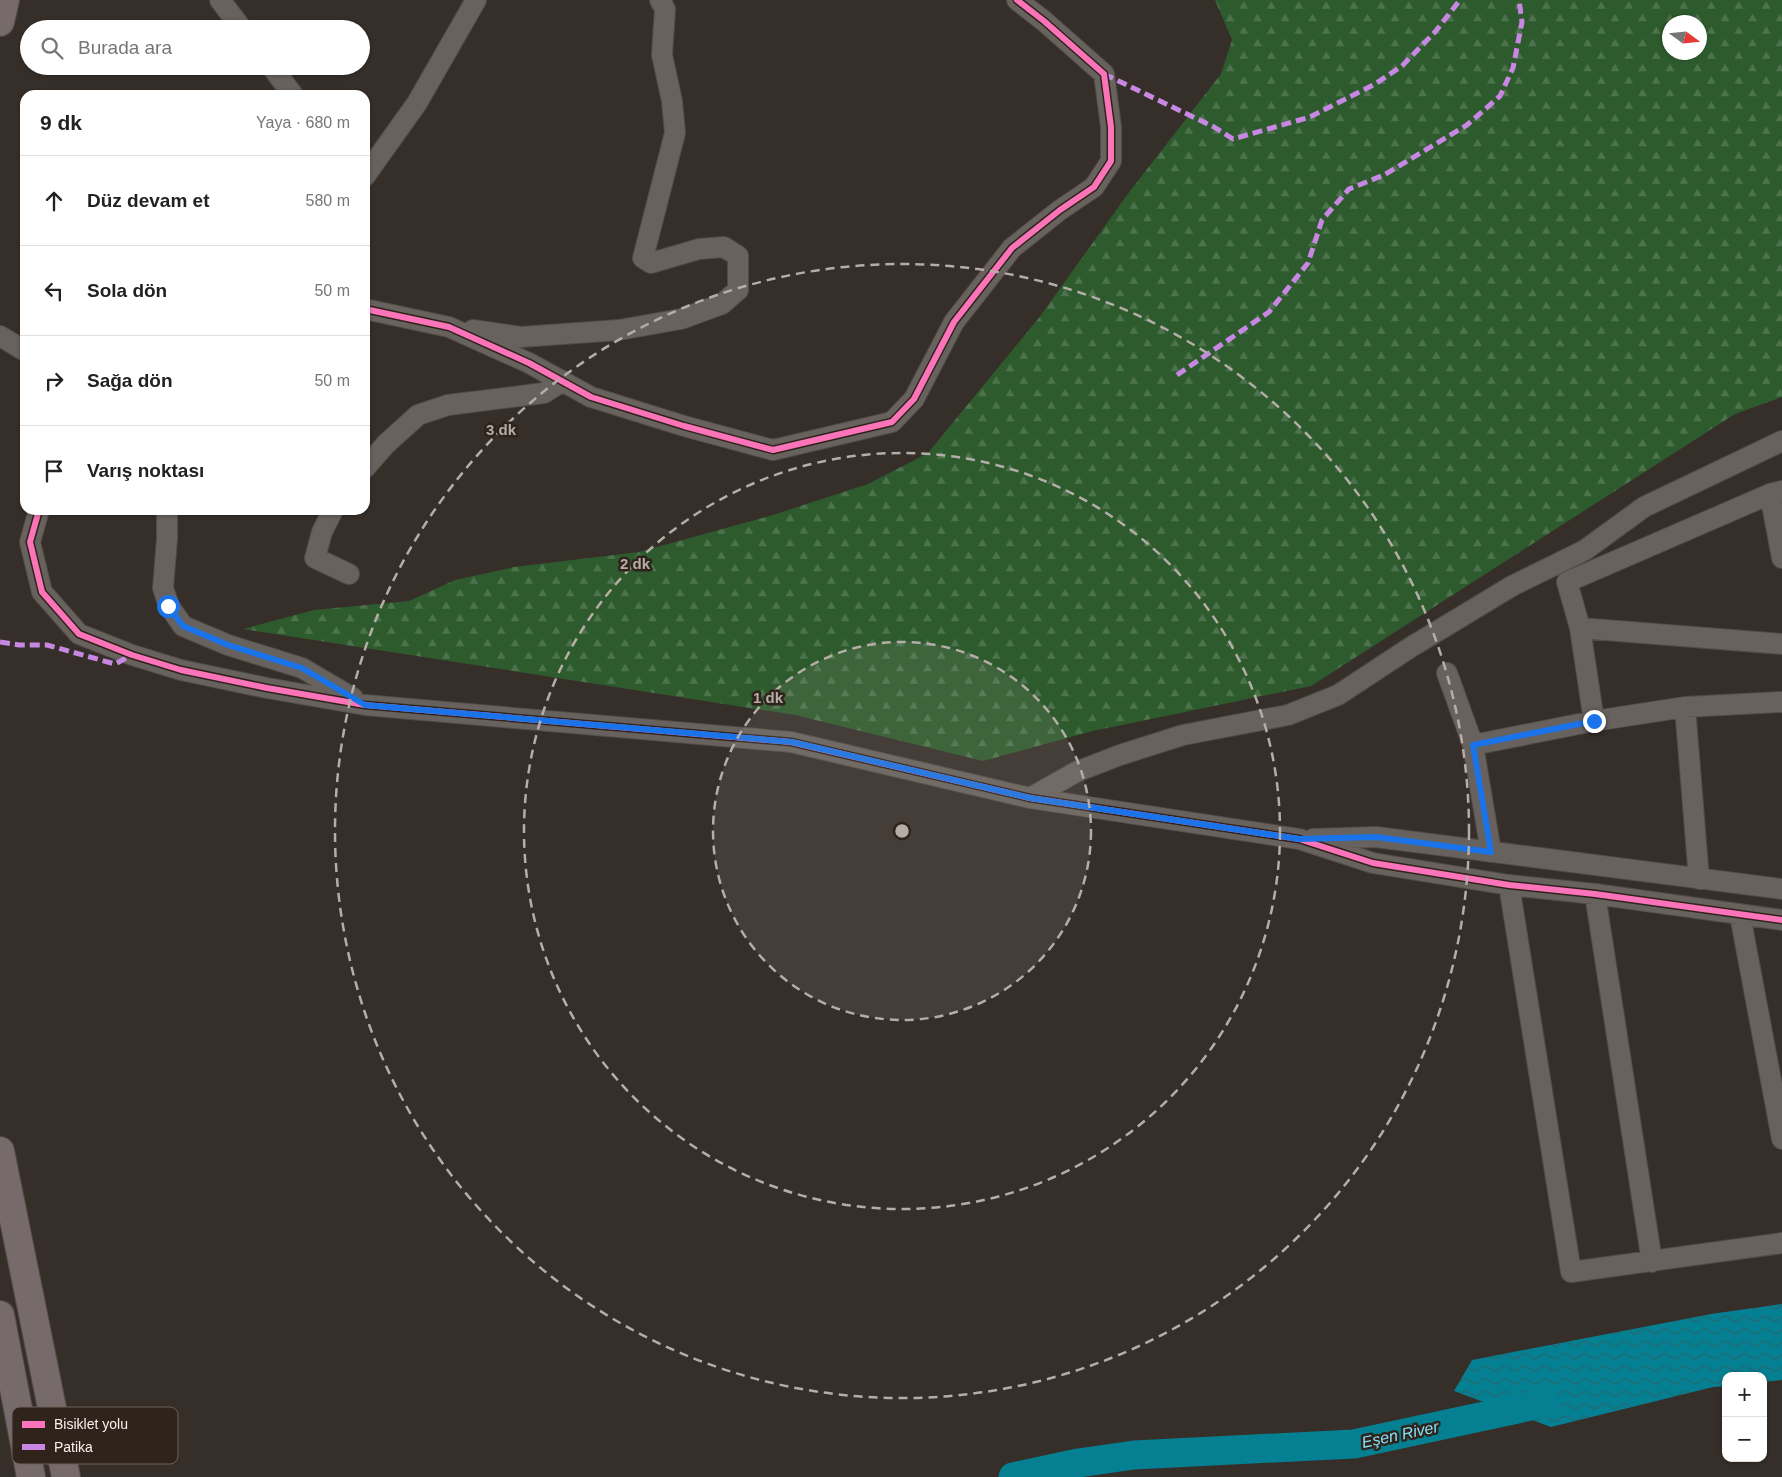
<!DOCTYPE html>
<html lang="tr">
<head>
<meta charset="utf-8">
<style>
	:root { --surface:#fff; --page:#f6f6f6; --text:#222; --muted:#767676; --line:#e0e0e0 }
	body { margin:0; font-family:Helvetica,sans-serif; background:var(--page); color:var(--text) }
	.controls { position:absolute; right:15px; bottom:15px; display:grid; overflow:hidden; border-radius:10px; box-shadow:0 1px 4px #0004 }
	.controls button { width:45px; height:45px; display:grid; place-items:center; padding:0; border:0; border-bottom:1px solid var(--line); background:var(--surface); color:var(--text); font:25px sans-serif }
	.compass { position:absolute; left:1662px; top:15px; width:45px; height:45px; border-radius:50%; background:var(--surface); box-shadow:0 1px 4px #0004; rotate:105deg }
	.stop { position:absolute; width:15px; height:15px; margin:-11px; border:4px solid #1a73e8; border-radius:50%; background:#fff }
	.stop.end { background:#1a73e8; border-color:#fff; box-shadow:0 1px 5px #0008 }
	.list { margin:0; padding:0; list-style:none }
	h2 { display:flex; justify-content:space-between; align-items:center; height:65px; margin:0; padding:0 20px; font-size:21px }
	h2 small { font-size:16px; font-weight:400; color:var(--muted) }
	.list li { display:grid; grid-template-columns:32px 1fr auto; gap:15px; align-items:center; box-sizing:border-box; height:90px; padding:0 20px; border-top:1px solid var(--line) }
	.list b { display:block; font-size:19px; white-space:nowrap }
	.list em { font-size:16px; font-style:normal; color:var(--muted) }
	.icon { flex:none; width:28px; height:28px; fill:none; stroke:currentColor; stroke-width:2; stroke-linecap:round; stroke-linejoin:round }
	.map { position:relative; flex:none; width:1782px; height:1477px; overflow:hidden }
	.search { position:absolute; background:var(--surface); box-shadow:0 1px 4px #0004; left:20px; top:20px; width:350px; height:55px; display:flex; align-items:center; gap:12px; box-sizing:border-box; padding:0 18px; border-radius:28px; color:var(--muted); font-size:19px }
	.panel { position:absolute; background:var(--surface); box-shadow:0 1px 4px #0004; left:20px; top:90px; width:350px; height:425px; border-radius:15px }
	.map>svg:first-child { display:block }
</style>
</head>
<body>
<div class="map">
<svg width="1782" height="1477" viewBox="0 0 1782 1477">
	<defs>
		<pattern id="forest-firs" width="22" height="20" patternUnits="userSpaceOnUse" patternTransform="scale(1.25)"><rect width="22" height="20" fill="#2e5b2e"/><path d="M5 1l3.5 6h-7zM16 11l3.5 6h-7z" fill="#4d734c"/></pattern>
		<pattern id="water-waves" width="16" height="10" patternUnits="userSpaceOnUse" patternTransform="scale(1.25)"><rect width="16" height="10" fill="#058092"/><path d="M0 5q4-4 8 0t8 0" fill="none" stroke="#246770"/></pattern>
	</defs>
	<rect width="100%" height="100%" fill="#352e29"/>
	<path fill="url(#forest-firs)" fill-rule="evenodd" d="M1215 0H1782V397L1735 414 1311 686 1093 731 983 761 795 715 243 629 314 610 409 601 455 580 514 567 639 552 773 515 868 484 928 453 1038 319 1130 191 1221 74 1232 40ZM1670 22H1700V52H1670Z"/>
	<path fill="url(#water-waves)" d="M1782 1304V1380L1763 1382V1376H1726V1386L1713 1387 1551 1427 1454 1391 1472 1360 1711 1314Z"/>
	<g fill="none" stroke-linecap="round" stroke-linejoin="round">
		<path stroke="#058092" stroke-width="29" d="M1013 1477 1078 1463 1134 1455 1354 1444 1545 1403"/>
		<g stroke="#514b46" stroke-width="22">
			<path id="minor" d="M220 0 242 29
				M271 66 293 95
				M365 176 417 103 476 0
				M365 309 449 327 529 363 591 397 684 426 773 450 892 422 914 399 954 322 1012 248 1060 210 1094 187 1111 161V127L1104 74 1044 21 1017 0
				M473 330 521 337 619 330 681 319 722 304 738 290V256L724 247 699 249 651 263 643 258 675 133 672 101 662 55 665 9 660 0
				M0 336 25 351
				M365 468 386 444 418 415 448 405 544 393 563 381
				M1770 494 1782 558
				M39 510 30 542 42 592 79 634 132 655 181 670 267 688 365 705 791 742 1030 798 1299 839 1373 863 1509 885 1595 894 1782 920
				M167 510V539L163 588 169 606 183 626 228 645 302 668 353 698
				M333 510 322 532 315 558 349 574
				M1580 628 1782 644
				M1447 673 1473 745 1491 852
				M1685 707 1699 879
				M1594 721 1580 628 1567 582 1770 494 1782 491
				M1473 745 1594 721 1685 707 1782 702
				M1030 798 1076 772 1120 755 1183 735 1288 715 1338 695 1411 647 1512 586 1585 550 1644 507 1782 441
				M1313 839 1376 837 1782 889
				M1509 885 1571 1272 1782 1243
				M1595 894 1652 1262
				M1740 915 1782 1139"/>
		</g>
		<g stroke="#514b46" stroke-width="30">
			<path id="highway" d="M0 22 5 0
				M0 1151 66 1477
				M0 1315 31 1477"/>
		</g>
		<use href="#minor" stroke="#68625e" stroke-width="20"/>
		<use href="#highway" stroke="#766a6a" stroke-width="28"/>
		<path stroke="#c787e3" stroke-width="5" stroke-dasharray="10 5" stroke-linecap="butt" d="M1104 74 1214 127 1233 139 1310 117 1375 84 1402 66 1435 32 1460 0
			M1177 375 1269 312 1308 263 1322 220 1349 189 1384 175 1467 125 1500 96 1513 68 1522 22 1519 0
			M0 642 19 645H47L115 664 132 655"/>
		<g stroke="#2f231b" stroke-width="9">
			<path id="cycleway" d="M365 309 449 327 529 363 591 397 684 426 773 450 892 422 914 399 954 322 1012 248 1060 210 1094 187 1111 161V127L1104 74 1044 21 1017 0
				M39 510 30 542 42 592 79 634 132 655 181 670 267 688 365 705 791 742 1030 798 1299 839 1373 863 1509 885 1595 894 1782 920"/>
		</g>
		<use href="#cycleway" stroke="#fb73b8" stroke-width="6"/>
	</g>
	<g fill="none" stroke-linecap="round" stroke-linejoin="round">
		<path stroke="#1a73e8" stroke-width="6" d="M168 606 183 626 228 645 302 668 365 705 792 742 1030 798 1299 839 1376 837 1491 852 1473 745 1594 721"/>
	</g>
	<circle cx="902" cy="831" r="189" fill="#b5ada8" fill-opacity=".12"/>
	<g fill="none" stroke="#b5ada8" stroke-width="2.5" stroke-dasharray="9 6">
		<circle cx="902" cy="831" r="189"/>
		<circle cx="902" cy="831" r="378"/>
		<circle cx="902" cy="831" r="567"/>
	</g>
	<g text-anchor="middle" stroke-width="5" stroke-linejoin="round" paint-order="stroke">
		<g font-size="16" font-style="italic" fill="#84e2f5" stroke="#2f231b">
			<text transform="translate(1400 1434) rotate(-12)" y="6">Eşen River</text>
		</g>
	</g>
	<rect x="12" y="1407" width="166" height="57" rx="8" fill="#2f231b" stroke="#6c615a" stroke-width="1"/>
	<rect x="22" y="1421" width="23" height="7" fill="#fb73b8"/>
	<rect x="22" y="1444" width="23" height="6" fill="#c787e3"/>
	<g font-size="14" fill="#faf1ec">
		<text x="54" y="1429">Bisiklet yolu</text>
		<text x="54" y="1452">Patika</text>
	</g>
	<circle cx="902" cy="831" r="8" fill="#b5ada8" stroke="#2f231b" stroke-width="2.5"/>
	<g font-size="15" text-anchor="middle" font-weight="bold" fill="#b5ada8" stroke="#2f231b" stroke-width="5" stroke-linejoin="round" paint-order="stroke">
		<text x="501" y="435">3 dk</text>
		<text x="635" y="569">2 dk</text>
		<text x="768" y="703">1 dk</text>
	</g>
</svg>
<div class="controls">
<button>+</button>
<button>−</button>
</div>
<svg class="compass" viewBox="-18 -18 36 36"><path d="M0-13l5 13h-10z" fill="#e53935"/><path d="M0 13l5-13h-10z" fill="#767676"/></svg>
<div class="stop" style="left:168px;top:606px"></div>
<div class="stop end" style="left:1594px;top:721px"></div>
<div class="search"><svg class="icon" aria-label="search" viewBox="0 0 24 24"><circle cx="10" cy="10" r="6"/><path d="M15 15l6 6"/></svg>Burada ara</div>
<section class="panel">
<h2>9 dk<small>Yaya · 680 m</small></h2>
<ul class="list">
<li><svg class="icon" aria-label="ahead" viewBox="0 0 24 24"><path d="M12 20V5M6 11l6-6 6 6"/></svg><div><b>Düz devam et</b></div><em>580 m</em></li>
<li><svg class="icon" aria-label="left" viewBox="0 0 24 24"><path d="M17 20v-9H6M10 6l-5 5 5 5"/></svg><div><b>Sola dön</b></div><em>50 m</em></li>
<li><svg class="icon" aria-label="right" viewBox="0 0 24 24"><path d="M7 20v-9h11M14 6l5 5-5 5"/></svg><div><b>Sağa dön</b></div><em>50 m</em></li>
<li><svg class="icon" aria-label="arrive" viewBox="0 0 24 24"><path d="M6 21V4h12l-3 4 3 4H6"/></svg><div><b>Varış noktası</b></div></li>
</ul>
</section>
</div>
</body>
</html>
